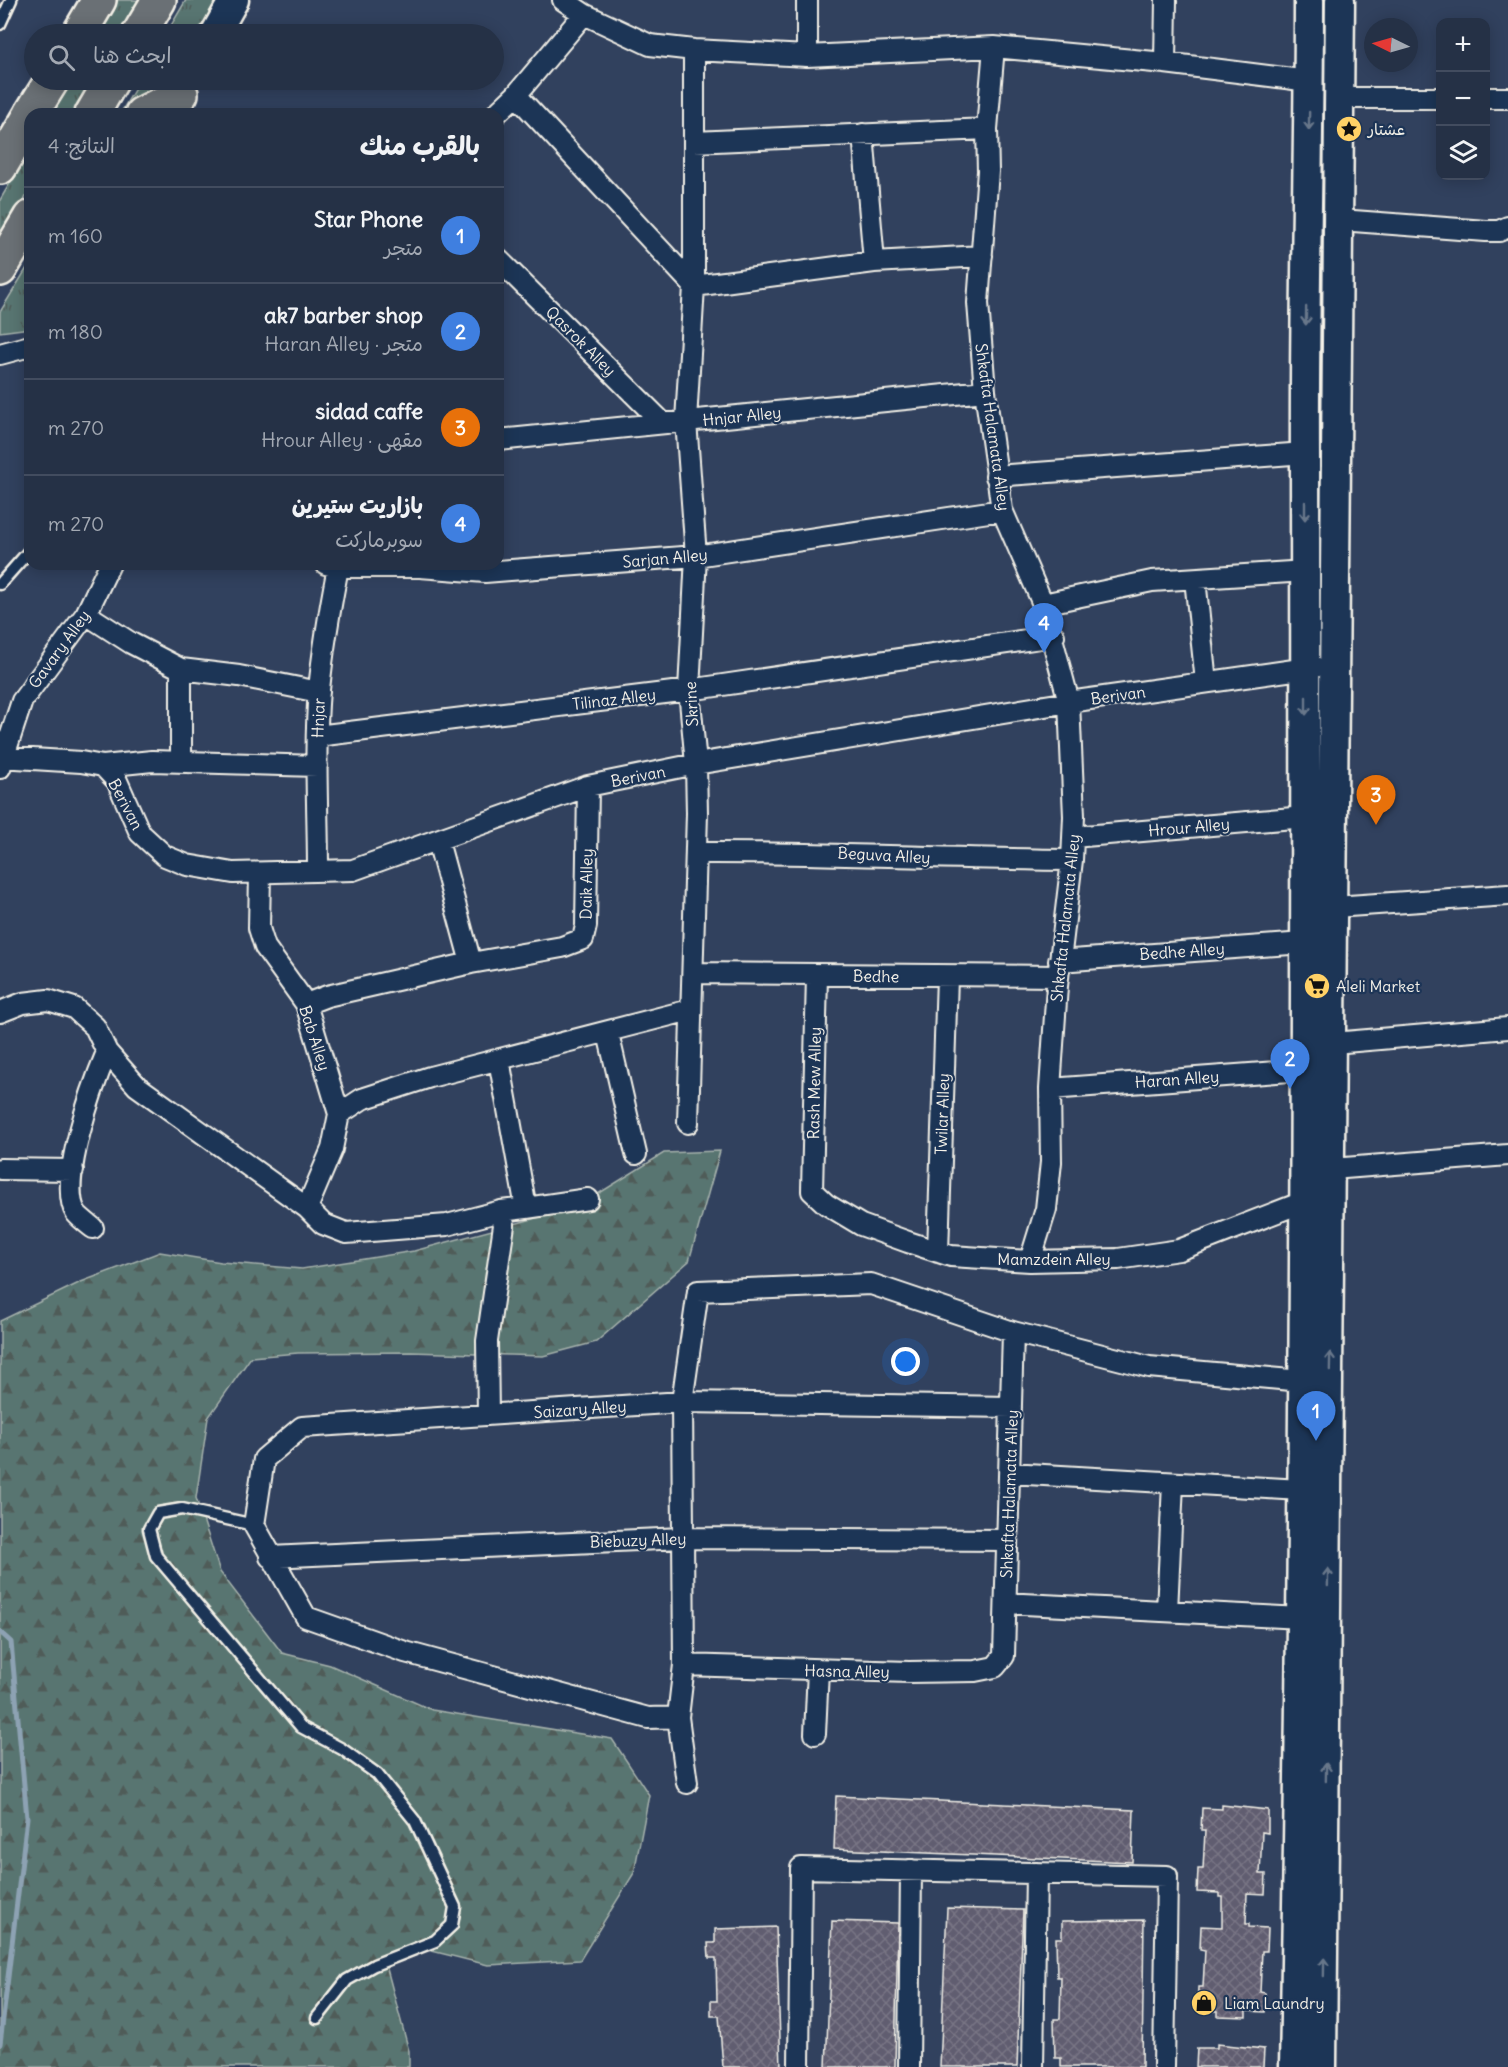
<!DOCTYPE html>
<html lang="ar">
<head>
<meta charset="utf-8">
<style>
	:root { --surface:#253146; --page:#2d394d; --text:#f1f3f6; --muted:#a3a9b3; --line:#424c5f; --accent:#90b9f0 }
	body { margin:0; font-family:Delius,"Playpen Sans Arabic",sans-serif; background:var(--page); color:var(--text); direction:rtl }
	.controls { position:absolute; right:18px; top:18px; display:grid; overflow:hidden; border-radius:12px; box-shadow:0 3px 15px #0003 }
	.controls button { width:54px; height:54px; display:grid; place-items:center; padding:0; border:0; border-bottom:2px solid var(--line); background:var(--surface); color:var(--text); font:30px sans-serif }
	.compass { position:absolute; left:1364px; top:18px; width:54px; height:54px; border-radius:50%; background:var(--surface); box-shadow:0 3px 15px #0003; rotate:275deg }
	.you { position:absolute; left:906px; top:1362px; width:21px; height:21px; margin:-15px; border:4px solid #fff; border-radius:50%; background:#1a73e8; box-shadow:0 0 0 9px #1a73e833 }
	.badge { display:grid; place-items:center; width:39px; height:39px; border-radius:50%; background:var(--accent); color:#fff; font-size:20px; font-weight:700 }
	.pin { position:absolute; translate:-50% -50px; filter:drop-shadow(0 2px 3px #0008) }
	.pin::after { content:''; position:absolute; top:32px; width:21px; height:18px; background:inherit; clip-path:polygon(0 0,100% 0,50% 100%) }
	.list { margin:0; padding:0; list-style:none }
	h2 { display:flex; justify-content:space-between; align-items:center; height:78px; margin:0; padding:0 24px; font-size:26px }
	h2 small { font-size:20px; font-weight:400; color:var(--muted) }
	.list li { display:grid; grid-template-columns:39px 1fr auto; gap:18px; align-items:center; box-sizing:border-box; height:96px; padding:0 24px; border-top:2px solid var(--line) }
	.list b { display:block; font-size:22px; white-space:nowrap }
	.list p { margin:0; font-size:20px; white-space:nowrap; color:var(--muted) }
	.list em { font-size:20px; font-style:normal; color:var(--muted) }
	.icon { flex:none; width:33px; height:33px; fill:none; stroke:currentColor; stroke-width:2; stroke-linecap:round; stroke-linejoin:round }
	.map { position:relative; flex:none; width:1508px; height:2067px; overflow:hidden; direction:ltr }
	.search { position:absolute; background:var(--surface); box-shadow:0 3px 15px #0003; left:24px; top:24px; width:480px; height:66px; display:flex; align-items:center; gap:15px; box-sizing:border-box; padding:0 21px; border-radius:33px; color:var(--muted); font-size:22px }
	.panel { position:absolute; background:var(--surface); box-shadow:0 3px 15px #0003; left:24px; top:108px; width:480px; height:462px; border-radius:18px; direction:rtl }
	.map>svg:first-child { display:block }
</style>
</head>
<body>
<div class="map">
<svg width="1508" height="2067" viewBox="0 0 1508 2067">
	<defs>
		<pattern id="forest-firs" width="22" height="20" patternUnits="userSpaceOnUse" patternTransform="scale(1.5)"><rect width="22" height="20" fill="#587471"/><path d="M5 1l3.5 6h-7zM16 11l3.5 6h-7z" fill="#505c59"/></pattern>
		<pattern id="park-tufts" width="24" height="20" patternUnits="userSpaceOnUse" patternTransform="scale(1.5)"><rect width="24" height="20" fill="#587471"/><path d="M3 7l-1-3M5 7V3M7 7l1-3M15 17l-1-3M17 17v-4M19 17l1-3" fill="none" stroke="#505c59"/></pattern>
		<pattern id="building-cross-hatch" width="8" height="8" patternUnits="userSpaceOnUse" patternTransform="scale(1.5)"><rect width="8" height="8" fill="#615d70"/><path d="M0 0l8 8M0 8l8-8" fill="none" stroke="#787584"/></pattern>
	</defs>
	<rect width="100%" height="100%" fill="#31415e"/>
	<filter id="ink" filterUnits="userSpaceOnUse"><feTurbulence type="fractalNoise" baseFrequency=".0167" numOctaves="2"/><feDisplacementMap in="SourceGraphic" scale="12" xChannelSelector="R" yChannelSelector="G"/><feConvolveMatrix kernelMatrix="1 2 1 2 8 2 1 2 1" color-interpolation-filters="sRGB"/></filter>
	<g filter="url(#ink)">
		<path fill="url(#forest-firs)" stroke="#a6b2ac" stroke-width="1.5" d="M720 1151 689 1261 596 1342 543 1356 411 1352 298 1353 251 1357 208 1418 196 1498 220 1572 282 1653 330 1665 432 1710 612 1739 649 1795 634 1873 580 1960 488 1965 416 1947 386 1965 409 2051V2067H0V1321L81 1282 160 1252 221 1262 302 1269 414 1251 577 1207 664 1153Z"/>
		<path fill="url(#park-tufts)" stroke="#a6b2ac" stroke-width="1.5" d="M118 0H143L122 34H98Z
			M186 0H229L209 34H166Z
			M71 80H96L75 114H51Z
			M140 80H186L134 114H120Z
			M30 149V190L0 241V200Z
			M30 263V328L0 332V312Z"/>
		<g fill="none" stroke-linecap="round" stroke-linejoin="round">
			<path stroke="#8da2b3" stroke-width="5" d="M0 1632 11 1642 27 1818 0 2044"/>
		</g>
		<path fill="url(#building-cross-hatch)" stroke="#f4f1e8" stroke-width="1.5" d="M836 1796 1134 1810 1132 1862 834 1849Z
			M1222 1805 1268 1810V1833L1262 1832 1260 1874H1266L1265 1894 1247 1893 1246 1924H1249V1927L1268 1928 1267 1951H1262L1260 1992 1265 1993V2012L1246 2011V2017L1218 2016V2011L1197 2010 1198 1987H1203L1205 1950 1200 1949 1201 1926 1222 1927V1897H1219V1893L1197 1892 1198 1869H1203L1205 1831H1201L1202 1808 1222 1809Z
			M947 1908 1023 1910 1017 2067H940Z
			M1144 1920 1142 2067H1061V2058H1055L1054 2019H1060L1061 1977H1057L1056 1938H1062V1921Z
			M832 1921 898 1923 895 2067H826Z
			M776 1927 781 2067H723L719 2016H711V2001H717L716 1958H709L708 1943H715V1929Z
			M1217 2044 1264 2049 1263 2067H1196L1197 2048H1217Z"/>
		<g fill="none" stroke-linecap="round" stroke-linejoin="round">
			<g stroke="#f4f1e8" stroke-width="15">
				<path id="lane" d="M0 24 11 0
					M0 584 30 550
					M254 1525 182 1509 158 1513 149 1529 156 1556 301 1727 342 1749 377 1774 415 1821 455 1907 452 1925 435 1941 374 1965 347 1980 317 2018"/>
			</g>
			<g stroke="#f4f1e8" stroke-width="24">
				<path id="street" d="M807 0V56
					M584 14 650 45 694 50 807 56 994 47 1165 63 1309 81
					M994 47 987 129 988 171 978 303 985 391 1002 510 1043 604 1069 702 1074 816 1072 860 1057 986 1050 1089 1051 1162 1046 1209 1030 1261
					M1165 63 1166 0
					M516 95 694 286
					M1341 98H1440
					M1486 98H1508
					M496 114 516 95 584 14 563 0
					M863 134 874 262
					M694 142 987 129
					M1340 220 1486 231H1499L1508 227
					M498 259 663 423
					M694 286 874 262 982 256
					M0 354 30 346
					M498 440 985 391
					M996 476 1305 453
					M326 564 338 567H420L485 572 696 556 1002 510
					M1195 579 1206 682
					M1043 604 1152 581 1306 571
					M86 614 131 643 181 669 239 676 319 692
					M181 669V762
					M317 736 689 690 1054 636
					M0 757 81 762 103 766 117 781 140 833 165 856 187 865 233 873 353 870 588 786 696 764 1069 702 1315 667
					M103 766 152 761 317 766
					M0 768 22 701 86 614 110 564
					M1073 837 1305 817
					M438 841 471 963 562 947 583 939 586 926 588 786
					M696 853C822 852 947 859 1072 860
					M318 871C318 811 314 750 319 690 323 649 330 608 338 567
					M260 873 259 928 265 947 306 1004 339 1114 332 1149 307 1208
					M1334 907 1508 895
					M1059 961 1304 943
					M693 973 1058 976
					M817 975 812 1191 826 1204 861 1225 908 1242 951 1256 1030 1261 1118 1259 1179 1250 1303 1202
					M306 1004 327 996 471 963
					M0 1012 23 1003 48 1000 74 1008 95 1027 107 1052 137 1086 307 1208 323 1224 346 1233 447 1225 501 1211 526 1208 499 1060
					M608 1033 636 1154
					M1333 1043 1508 1028
					M1050 1089 1304 1070
					M339 1114 362 1099 430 1077 690 1010
					M688 1123 697 813 696 764 689 690 696 556 686 421 694 286V50
					M0 1169 73 1170
					M1332 1169 1508 1155
					M526 1208 588 1199
					M93 1228C88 1224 80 1218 76 1213 57 1183 94 1083 107 1052
					M938 1252 947 977
					M488 1415 487 1341 504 1225 501 1211
					M1010 1473 1301 1490
					M270 1557 682 1538 1007 1540
					M1006 1603 1301 1618
					M1167 1611 1173 1483
					M684 1665 909 1672 975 1671 995 1667 1004 1656 1013 1332
					M678 1717 648 1718 405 1652 306 1617 254 1525 264 1459 302 1427 682 1402 1011 1407
					M815 1734 818 1670
					M687 1783 678 1717 684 1665 682 1402 698 1291 871 1284 1013 1332 1149 1367 1302 1381
					M799 2067 801 1868 1167 1876 1164 2067
					M909 2067 911 1870
					M1033 2067 1036 1873"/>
			</g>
			<g stroke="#f4f1e8" stroke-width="33">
				<path id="secondary" d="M215 34 234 0
					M1294 2067C1305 1531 1306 994 1305 457 1304 305 1309 152 1309 0
					M1322 2067 1340 0"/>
			</g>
			<g stroke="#f4f1e8" stroke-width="38">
				<path id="highway" d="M79 34 99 0
					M139 34 159 0
					M31 114 52 80
					M92 114 112 80
					M142 114 181 94
					M0 167 30 116
					M0 269 30 218"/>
			</g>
			<use href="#lane" stroke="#1d3557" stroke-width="10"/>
			<use href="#street" stroke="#1d3557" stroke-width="20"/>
			<use href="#secondary" stroke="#1d3557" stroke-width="28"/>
			<use href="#highway" stroke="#6a7074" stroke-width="33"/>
		</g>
		<defs><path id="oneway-shaft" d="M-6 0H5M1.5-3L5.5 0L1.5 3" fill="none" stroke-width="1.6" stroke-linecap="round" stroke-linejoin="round" transform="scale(1.5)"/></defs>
		<g stroke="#68778a">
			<use href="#oneway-shaft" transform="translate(1309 121) rotate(91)"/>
			<use href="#oneway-shaft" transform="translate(1306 316) rotate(91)"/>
			<use href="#oneway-shaft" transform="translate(1305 511) rotate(90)"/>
			<use href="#oneway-shaft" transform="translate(1306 706) rotate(90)"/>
			<use href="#oneway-shaft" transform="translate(1330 1361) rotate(-89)"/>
			<use href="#oneway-shaft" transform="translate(1328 1577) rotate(-89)"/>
			<use href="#oneway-shaft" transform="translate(1326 1772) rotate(-89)"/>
			<use href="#oneway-shaft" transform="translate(1324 1967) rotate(-89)"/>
		</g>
	</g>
	<defs>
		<g id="sight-disc" transform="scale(1.35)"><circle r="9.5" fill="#ffd166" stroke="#1d3557"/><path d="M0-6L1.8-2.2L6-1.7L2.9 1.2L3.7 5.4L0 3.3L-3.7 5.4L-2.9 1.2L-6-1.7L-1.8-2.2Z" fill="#111"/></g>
		<g id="supermarket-disc" transform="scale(1.35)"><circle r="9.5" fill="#ffd166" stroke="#1d3557"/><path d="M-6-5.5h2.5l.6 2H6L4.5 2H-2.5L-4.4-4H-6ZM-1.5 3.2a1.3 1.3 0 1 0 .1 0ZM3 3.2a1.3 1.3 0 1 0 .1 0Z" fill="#111"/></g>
		<g id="shop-disc" transform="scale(1.35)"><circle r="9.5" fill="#ffd166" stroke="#1d3557"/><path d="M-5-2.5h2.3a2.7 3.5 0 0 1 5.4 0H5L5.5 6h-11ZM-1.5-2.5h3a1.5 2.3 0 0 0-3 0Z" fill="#111"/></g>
	</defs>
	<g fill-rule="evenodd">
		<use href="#sight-disc" x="1349" y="129"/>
		<use href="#supermarket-disc" x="1317" y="986"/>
		<use href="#shop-disc" x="1204" y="2003"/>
	</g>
	<g text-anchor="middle" stroke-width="4.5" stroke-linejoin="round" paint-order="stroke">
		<g font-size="16" fill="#f4f1e8" stroke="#1d3557" text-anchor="start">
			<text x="1368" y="135">عشتار</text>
			<text x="1336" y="992">Aleli Market</text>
			<text x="1224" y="2009">Liam Laundry</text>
		</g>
		<g font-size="16" fill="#f4f1e8" stroke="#1d3557">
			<text transform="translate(581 341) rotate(45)" y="6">Qasrok Alley</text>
			<text transform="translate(742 416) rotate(-6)" y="6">Hnjar Alley</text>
			<text transform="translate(993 427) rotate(82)" y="6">Shkafta Halamata Alley</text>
			<text transform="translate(665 558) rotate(-5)" y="6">Sarjan Alley</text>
			<text transform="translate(59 649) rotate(-54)" y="6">Gavary Alley</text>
			<text transform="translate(1118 695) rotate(-8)" y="6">Berivan</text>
			<text transform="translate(614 699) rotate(-7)" y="6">Tilinaz Alley</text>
			<text transform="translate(691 704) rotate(-93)" y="6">Skrine</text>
			<text transform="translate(318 718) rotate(-88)" y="6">Hnjar</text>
			<text transform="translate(638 776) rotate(-11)" y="6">Berivan</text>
			<text transform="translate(126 804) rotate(62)" y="6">Berivan</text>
			<text transform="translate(1189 827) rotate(-5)" y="6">Hrour Alley</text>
			<text transform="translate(884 855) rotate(3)" y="6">Beguva Alley</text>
			<text transform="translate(586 884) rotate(-89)" y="6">Daik Alley</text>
			<text transform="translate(1065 918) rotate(-84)" y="6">Shkafta Halamata Alley</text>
			<text transform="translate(1182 951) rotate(-4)" y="6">Bedhe Alley</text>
			<text transform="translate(876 976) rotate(1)" y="6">Bedhe</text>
			<text transform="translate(315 1038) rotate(72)" y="6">Bab Alley</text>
			<text transform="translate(1177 1079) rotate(-4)" y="6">Haran Alley</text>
			<text transform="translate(814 1083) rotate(-89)" y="6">Rash Mew Alley</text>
			<text transform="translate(942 1114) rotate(-88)" y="6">Twilar Alley</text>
			<text x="1054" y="1265">Mamzdein Alley</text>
			<text transform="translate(580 1409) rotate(-4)" y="6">Saizary Alley</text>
			<text transform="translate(1009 1494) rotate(-88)" y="6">Shkafta Halamata Alley</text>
			<text transform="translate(638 1540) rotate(-2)" y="6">Biebuzy Alley</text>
			<text transform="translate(847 1671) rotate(1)" y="6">Hasna Alley</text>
		</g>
	</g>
</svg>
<div class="controls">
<button>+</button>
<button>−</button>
<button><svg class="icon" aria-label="layers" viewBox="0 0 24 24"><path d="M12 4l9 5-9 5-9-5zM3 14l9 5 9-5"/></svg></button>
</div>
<svg class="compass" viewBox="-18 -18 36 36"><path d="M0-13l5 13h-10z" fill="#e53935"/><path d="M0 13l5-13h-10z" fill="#a3a9b3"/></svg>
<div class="you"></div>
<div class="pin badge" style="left:1316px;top:1441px;background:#3f7fe0">1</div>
<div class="pin badge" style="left:1290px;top:1089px;background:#3f7fe0">2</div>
<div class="pin badge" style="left:1376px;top:825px;background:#e8710a">3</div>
<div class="pin badge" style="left:1044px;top:653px;background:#3f7fe0">4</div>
<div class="search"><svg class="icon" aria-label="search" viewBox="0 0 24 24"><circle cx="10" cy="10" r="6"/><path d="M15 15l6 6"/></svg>ابحث هنا</div>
<section class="panel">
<h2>بالقرب منك<small>النتائج: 4</small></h2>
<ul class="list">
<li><span class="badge" style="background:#3f7fe0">1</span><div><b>Star Phone</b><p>متجر</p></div><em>160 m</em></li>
<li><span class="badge" style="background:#3f7fe0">2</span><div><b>ak7 barber shop</b><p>متجر · Haran Alley</p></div><em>180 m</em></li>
<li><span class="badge" style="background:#e8710a">3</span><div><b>sidad caffe</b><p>مقهى · Hrour Alley</p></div><em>270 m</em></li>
<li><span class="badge" style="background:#3f7fe0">4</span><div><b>بازاريت ستيرين</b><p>سوبرماركت</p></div><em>270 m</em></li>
</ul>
</section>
</div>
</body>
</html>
